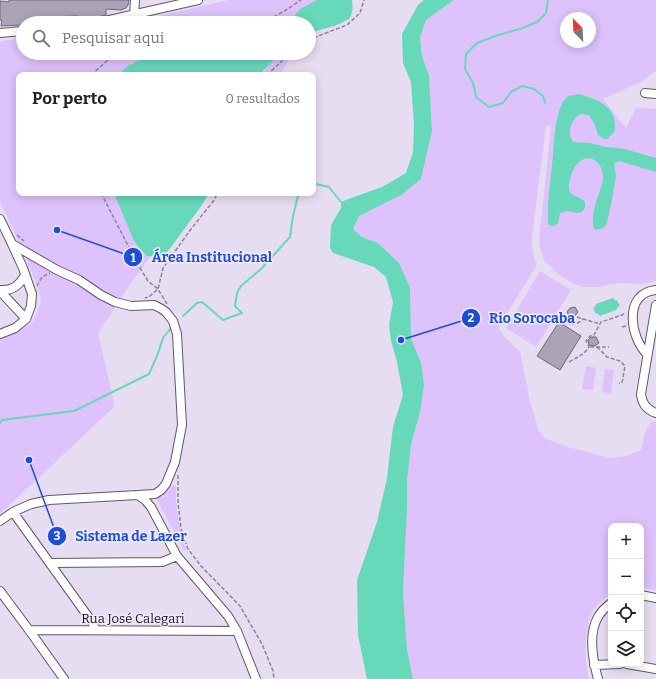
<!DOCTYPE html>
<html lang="pt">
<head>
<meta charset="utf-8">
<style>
	:root { --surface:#fff; --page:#f2f2f2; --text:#222; --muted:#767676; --line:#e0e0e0 }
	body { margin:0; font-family:Bitter,serif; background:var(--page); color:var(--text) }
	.controls { position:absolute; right:12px; bottom:12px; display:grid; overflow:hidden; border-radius:8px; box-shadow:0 2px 10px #0003 }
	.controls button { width:36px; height:36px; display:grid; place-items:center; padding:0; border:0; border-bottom:1px solid var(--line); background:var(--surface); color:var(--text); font:20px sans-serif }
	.compass { position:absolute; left:560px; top:12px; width:36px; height:36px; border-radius:50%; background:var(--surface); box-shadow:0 2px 10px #0003; rotate:336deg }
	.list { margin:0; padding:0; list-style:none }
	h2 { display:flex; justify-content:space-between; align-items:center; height:52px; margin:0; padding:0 16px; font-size:17px }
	h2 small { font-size:13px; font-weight:400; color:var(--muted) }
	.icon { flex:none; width:22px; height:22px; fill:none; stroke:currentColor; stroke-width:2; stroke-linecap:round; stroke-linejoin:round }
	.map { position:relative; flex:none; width:656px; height:679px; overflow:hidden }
	.search { position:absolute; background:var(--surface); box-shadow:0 2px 10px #0003; left:16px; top:16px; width:300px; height:44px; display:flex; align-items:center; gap:10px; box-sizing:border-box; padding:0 14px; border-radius:22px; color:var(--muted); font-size:15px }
	.panel { position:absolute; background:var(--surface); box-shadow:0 2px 10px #0003; left:16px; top:72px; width:300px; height:124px; border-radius:8px }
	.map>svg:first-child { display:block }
</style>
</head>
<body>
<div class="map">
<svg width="656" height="679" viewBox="0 0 656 679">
	<rect width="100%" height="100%" fill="#e7ddf2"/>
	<path fill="#dec2fb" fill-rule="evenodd" d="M229 0H332L309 23H128Z
		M454 0H656V71L641 82 603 99 626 128 636 108 656 109V281L642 284 622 283 613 284 598 287H584L572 283 557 273 544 260 539 244 540 226 543 204 551 124 546 127 532 236C532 246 532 256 537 265L498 328 503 335 520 352 530 401 539 431 546 439 571 448 610 458 626 456 641 450 645 432 652 421 656 422V590L641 587V526H611V595C605 598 598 603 594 609 584 625 584 661 589 679H413L407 649 403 593 407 510V481L411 445 421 408 424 385 421 362 411 339 410 288 399 263 378 243 362 237 353 229 358 216 374 208 421 179 432 131 429 75 422 56 420 37 426 20ZM566 18H590V42H566ZM588 96 596 100H599L575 109Z
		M23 38V53H294L279 75H19V193H195L127 289 98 334 115 406 0 514V339L15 332 32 323 39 308 41 297 26 258 0 201V41Z
		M540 271 571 290 536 347 506 328Z
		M586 366 596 368 593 390 582 389Z
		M605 369 614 370 611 394 602 392Z
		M173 485 176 486V502L180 529 186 550 184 551 157 500V497L166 492Z"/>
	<path fill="#68d8ba" d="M317 0H352C353 6 353 14 349 19 347 20 345 21 343 22 332 28 321 29 309 33V23H288L300 9Z
		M424 0H454L426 20 420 37 422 56 429 75 432 131 421 179 401 195 359 216 353 229 362 237 378 243 399 263 410 288 411 339 421 362 424 385 421 408 411 445 407 481V510L403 593 407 649 413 679H367L358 635 357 580 377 522 387 478 393 427 403 395 397 362 391 341 389 325 393 302 386 277 374 267 339 255 333 253 330 248 331 225 341 208V202L351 198 382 187 406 173 413 152 414 125 411 82 403 63 402 34 418 5Z
		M171 53H282L258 75H117L128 66 138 61 162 54Z
		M579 94C591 97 605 102 612 113 615 118 615 125 615 131L607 139H604L598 135 595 125 589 115 580 114C571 121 566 132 573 142L590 143 606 147 625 149 656 158V172L619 161 615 163C614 167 615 171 616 175 616 180 608 222 606 225 604 229 599 229 595 230 590 221 595 203 599 194 600 189 603 184 603 179 604 164 591 151 578 163 573 168 566 185 570 192 572 196 577 196 580 198 582 199 584 201 585 202V208L582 212 577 213 566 211 560 213 558 223 554 226 549 225 548 222C547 203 550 185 552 166 554 148 554 113 565 99 568 95 575 95 579 94Z
		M114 193H209L202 205 168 251 158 257 147 256 139 248 133 239Z
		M613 298 616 301 617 300 620 306 618 307 616 310 600 316 597 313 596 314 593 308 595 307 596 304Z"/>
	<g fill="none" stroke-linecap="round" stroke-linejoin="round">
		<path stroke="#68d8ba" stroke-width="2" d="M545 103 543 96 534 89 522 86 511 92 503 103 489 107 476 97 473 83 465 69 466 54 477 43 498 35 520 29 537 22 546 13 548 0
			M313 186 316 184 329 187 341 202
			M183 316 197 303 202 302 223 320 242 313 235 306 237 293 241 286 261 269 290 237 293 216 298 196 303 193
			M0 423 2 420 74 411 149 374 157 356 163 338 171 328"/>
	</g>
	<path fill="#aca3b7" stroke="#70677a" d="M9 0H129L128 5 126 8 121 10 106 9V15L93 18 84 17V21H78V16L43 17V19H36L35 23H23V25L1 26 2 20H0V1L9 2Z
		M575 307 578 312 574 317 569 316 567 312 570 308Z
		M559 322 581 336 560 370 537 356Z
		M591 337H596L599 343 595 346 589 345 588 340Z"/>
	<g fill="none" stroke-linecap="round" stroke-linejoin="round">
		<g stroke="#605769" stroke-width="10">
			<path id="minor" d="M134 15 135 0
				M96 23 198 0
				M0 33 23 31
				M645 93 656 94
				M0 219 12 244 23 268 32 294 31 306 26 319
				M0 290C12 291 19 286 25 275
				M0 291 26 319
				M656 305 641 394C642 404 647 410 656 413
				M0 334 15 328 26 319
				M647 354C630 338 623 293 656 290
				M138 495 145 500 151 507 177 556 228 616 237 631 256 679
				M13 512 92 622 96 630
				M0 521 13 512 31 504 49 500 155 494 161 490 166 484 175 462 182 425 177 334 173 321 166 312 160 308 154 305 131 306 115 302 101 295 79 280 57 270 12 244
				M50 563 162 562 177 556
				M0 591 29 630 64 679
				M641 595 656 598
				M29 630 237 631
				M627 664 656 669
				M594 665 620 664
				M598 679C593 661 588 634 598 617 601 611 606 607 611 603"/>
		</g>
		<path stroke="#8c8594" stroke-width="1.5" stroke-dasharray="4 2" stroke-linecap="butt" d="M263 23 286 10 301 0
			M309 42 318 36 347 25 360 13 364 0
			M91 75 109 59 121 53
			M267 75 283 60 293 53
			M101 193 137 263 148 281 158 289 150 296 145 298
			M17 235 24 241
			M37 286 42 277 50 273
			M167 304 158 289 163 268 176 250 191 229 215 199 217 193
			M577 317 600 324
			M560 319C569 324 575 327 583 319
			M622 327 626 326
			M590 347H609
			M597 347 607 357 620 361 625 366 622 383H619
			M569 362C577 357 584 355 589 347L586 341 590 336 594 335 601 322 622 315 625 313
			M178 475V502L181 529 188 549 201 566 240 606 262 644 273 671 274 679"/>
		<use href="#minor" stroke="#fff" stroke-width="8"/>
	</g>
	<g text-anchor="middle" stroke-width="3" stroke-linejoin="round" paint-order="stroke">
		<g font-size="13" fill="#18151c" stroke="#f3ebfc">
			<text x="133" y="623">Rua José Calegari</text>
		</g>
	</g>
	<path fill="none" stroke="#1d4ed8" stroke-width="1.5" d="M57 230L133 257M401 340L471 318M29 460L57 536"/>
	<g fill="#1d4ed8" stroke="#f3ebfc" stroke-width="1.5">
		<circle cx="57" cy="230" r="4"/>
		<circle cx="401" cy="340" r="4"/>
		<circle cx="29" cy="460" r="4"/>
		<circle cx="133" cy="257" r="10"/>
		<circle cx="471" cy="318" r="10"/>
		<circle cx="57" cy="536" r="10"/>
	</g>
	<g font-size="12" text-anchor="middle" font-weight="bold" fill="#fff">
		<text x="133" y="262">1</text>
		<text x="471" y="322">2</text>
		<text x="57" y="540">3</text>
	</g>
	<g font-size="14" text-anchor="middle" font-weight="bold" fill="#1d4ed8" stroke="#f3ebfc" stroke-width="3" stroke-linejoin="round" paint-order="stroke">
		<text x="212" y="262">Área Institucional</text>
		<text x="532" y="323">Rio Sorocaba</text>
		<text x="131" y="541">Sistema de Lazer</text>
	</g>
</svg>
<div class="controls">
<button>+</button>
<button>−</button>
<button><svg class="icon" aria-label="locate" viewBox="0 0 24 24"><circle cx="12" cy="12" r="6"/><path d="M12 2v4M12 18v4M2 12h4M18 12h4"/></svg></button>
<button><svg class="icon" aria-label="layers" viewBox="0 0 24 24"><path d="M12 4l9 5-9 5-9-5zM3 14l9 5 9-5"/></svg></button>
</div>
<svg class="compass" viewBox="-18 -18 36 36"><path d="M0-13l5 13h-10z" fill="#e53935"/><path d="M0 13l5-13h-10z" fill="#767676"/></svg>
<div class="search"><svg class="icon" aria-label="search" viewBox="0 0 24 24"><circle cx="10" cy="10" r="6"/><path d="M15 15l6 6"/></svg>Pesquisar aqui</div>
<section class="panel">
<h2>Por perto<small>0 resultados</small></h2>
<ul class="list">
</ul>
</section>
</div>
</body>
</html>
